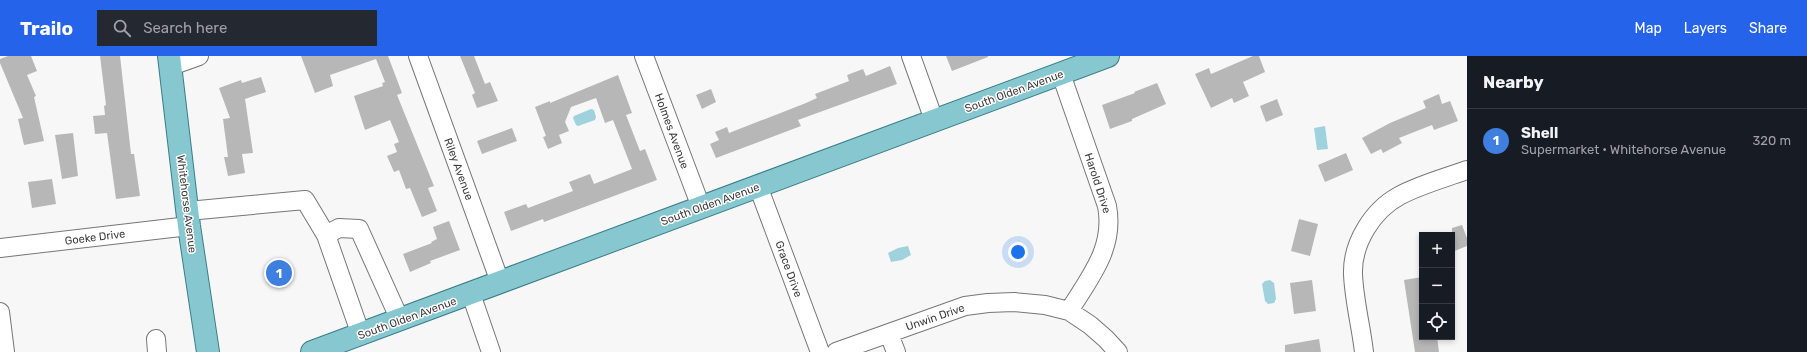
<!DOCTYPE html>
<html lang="en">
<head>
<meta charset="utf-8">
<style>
	:root { --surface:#171b24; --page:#242831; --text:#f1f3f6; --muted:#9ea1a6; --line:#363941; --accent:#2563eb }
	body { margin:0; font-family:Rubik,sans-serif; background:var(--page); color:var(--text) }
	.controls { position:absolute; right:12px; bottom:12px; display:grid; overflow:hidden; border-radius:0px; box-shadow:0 2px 6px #0003 }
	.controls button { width:36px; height:36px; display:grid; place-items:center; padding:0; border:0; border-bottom:1px solid var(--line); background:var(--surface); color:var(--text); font:20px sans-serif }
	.you { position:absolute; left:1018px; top:196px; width:14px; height:14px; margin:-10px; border:3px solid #fff; border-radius:50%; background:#1a73e8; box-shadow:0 0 0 6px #1a73e833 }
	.badge { display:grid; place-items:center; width:26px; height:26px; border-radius:50%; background:var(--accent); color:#fff; font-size:13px; font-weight:700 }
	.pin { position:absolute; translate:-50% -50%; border:2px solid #fff; box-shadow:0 1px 4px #0006 }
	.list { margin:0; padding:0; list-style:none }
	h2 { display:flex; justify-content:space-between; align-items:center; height:52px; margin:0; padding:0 16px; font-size:17px }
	h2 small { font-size:13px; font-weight:400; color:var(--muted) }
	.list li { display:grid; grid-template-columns:26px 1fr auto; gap:12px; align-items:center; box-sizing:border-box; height:64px; padding:0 16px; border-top:1px solid var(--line) }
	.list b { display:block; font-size:15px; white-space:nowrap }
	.list p { margin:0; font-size:13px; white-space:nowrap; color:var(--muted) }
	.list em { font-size:13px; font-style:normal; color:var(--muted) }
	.icon { flex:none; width:22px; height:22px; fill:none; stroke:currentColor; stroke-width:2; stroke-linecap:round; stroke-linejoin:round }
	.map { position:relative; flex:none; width:1467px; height:296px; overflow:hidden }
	header { display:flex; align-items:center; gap:24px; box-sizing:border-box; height:56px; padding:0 20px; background:var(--accent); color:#fff }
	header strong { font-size:19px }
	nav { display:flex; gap:22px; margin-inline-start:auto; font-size:14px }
	.search { width:280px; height:36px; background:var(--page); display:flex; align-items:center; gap:10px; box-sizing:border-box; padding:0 14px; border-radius:0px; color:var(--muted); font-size:15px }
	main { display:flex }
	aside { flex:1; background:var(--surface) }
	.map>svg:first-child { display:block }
</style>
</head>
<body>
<header>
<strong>Trailo</strong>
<div class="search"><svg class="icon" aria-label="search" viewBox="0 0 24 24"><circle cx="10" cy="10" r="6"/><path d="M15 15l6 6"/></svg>Search here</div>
<nav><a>Map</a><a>Layers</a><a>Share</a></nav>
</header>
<main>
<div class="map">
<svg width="1467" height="296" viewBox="0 0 1467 296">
	<rect width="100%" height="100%" fill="#f7f7f8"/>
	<path fill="#a0d2de" d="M591 53 594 54 596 61 595 64 578 70 576 69 573 62 574 60Z
		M1325 70 1328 93 1317 94 1314 72Z
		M908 190 911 199 902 204 891 206 888 197 898 192Z
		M1270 224 1274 227 1276 243 1274 247 1268 248 1265 245 1262 228 1265 225Z"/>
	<path fill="#b8b7b8" d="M8 0H31L37 15 27 19 36 40 34 41 44 85 24 89 18 63 23 62 0 7V3Z
		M100 0H120L131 98H134L140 140 116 143 107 77 95 78 93 60 105 59 104 50 106 49Z
		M301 0H388L402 37 397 39 434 130 428 132 437 155 422 161 410 132 406 133 399 114 394 116 387 100 397 96 394 88 399 86 390 64 365 74 354 40 383 30 382 27 385 26 376 3 330 19 333 30 315 37Z
		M460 0H474L485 28 490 26 498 45 477 52 472 39 475 37Z
		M946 0H988V1L952 15Z
		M1253 0H1259L1265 16 1243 26 1249 40 1234 47 1232 42 1211 52 1195 18 1209 12 1211 18Z
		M890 10 897 28 798 64 801 70 716 102 710 88 719 84 715 76 727 71 729 77 806 47 817 42 815 38 849 25 847 19 863 13 866 20Z
		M618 19 632 57 626 59 640 95 645 93 657 124 544 166 543 163 511 175 504 156 526 148 528 152 573 135 569 126 590 118 594 128 632 113 613 64 605 67 596 42 571 51 565 66 569 75 559 79 562 87 548 93 543 81 546 80 535 51 550 45V47Z
		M261 21 266 36 245 43 253 97 242 98 245 117 228 120 224 101H228L223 63 230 62 219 32 241 24 242 27Z
		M1157 27 1166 48 1132 63V65L1110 73 1102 49 1135 37 1134 36Z
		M711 33 716 46 702 53 696 39Z
		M1439 38 1442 48 1450 45 1458 65 1434 74 1432 69 1399 82 1402 87 1383 97 1381 93 1371 98 1362 82 1390 67 1426 52 1423 45Z
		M1277 43 1283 59 1266 66 1260 50Z
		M512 72 517 85 482 98 477 85Z
		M73 77 78 120 62 123 55 79Z
		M1346 97 1353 114 1325 126 1318 109Z
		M52 123 56 148 32 152 28 126Z
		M1299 163 1318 168 1310 200 1291 195Z
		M449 165 460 194 430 205 431 207 410 216 403 198 432 187 431 186 437 183 433 171Z
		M1462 169 1467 182V190L1452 196V172Z
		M1422 221V281H1437L1439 296H1415L1404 224Z
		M1312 224 1316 255 1294 258 1290 227Z
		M1319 283 1321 296H1285V289Z"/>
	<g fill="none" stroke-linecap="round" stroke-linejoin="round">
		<g stroke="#767677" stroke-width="20">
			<path id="minor" d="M418 0 500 226
				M644 0 701 151
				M911 0 934 64
				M171 10 199 0
				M1061 18 1107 150C1115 192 1090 221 1069 255
				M758 130 820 296
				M188 155 305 144 326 179
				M0 192 189 170
				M471 238 491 296
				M0 256 5 296
				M889 278 896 296
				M361 279 326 179 339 172 359 173 400 264
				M156 283 157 296
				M836 296 965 250 988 247 1014 246 1045 249 1069 255 1090 269 1106 283 1118 296
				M1364 296C1361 270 1354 244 1353 218 1352 187 1373 154 1399 140 1419 129 1445 122 1467 114"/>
		</g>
		<g stroke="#397e88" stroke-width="24">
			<path id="major" d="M169 0 189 170 208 296
				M312 296 1108 0"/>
		</g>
		<use href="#minor" stroke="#fff" stroke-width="18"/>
		<use href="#major" stroke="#87c7d0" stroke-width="22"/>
	</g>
	<g text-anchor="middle" stroke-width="3" stroke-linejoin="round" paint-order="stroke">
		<g font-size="11" fill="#3c3c3c" stroke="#fff">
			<text transform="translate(1014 35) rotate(-20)" y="4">South Olden Avenue</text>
			<text transform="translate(672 75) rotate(70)" y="4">Holmes Avenue</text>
			<text transform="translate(459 113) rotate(70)" y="4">Riley Avenue</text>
			<text transform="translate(1098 127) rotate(72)" y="4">Harold Drive</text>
			<text transform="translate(187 148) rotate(83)" y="4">Whitehorse Avenue</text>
			<text transform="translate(710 148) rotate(-20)" y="4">South Olden Avenue</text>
			<text transform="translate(95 181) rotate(-7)" y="4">Goeke Drive</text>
			<text transform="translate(789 213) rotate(70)" y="4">Grace Drive</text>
			<text transform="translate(935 261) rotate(-19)" y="4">Unwin Drive</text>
			<text transform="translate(407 262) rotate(-20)" y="4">South Olden Avenue</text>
		</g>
	</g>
</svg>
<div class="controls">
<button>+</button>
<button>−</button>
<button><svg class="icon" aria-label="locate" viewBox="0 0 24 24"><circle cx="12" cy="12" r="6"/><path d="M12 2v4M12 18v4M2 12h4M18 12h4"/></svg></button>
</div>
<div class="you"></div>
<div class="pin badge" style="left:279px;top:217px;background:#3f7fe0">1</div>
</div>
<aside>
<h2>Nearby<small></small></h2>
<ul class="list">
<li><span class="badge" style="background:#3f7fe0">1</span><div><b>Shell</b><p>Supermarket · Whitehorse Avenue</p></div><em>320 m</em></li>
</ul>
</aside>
</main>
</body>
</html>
